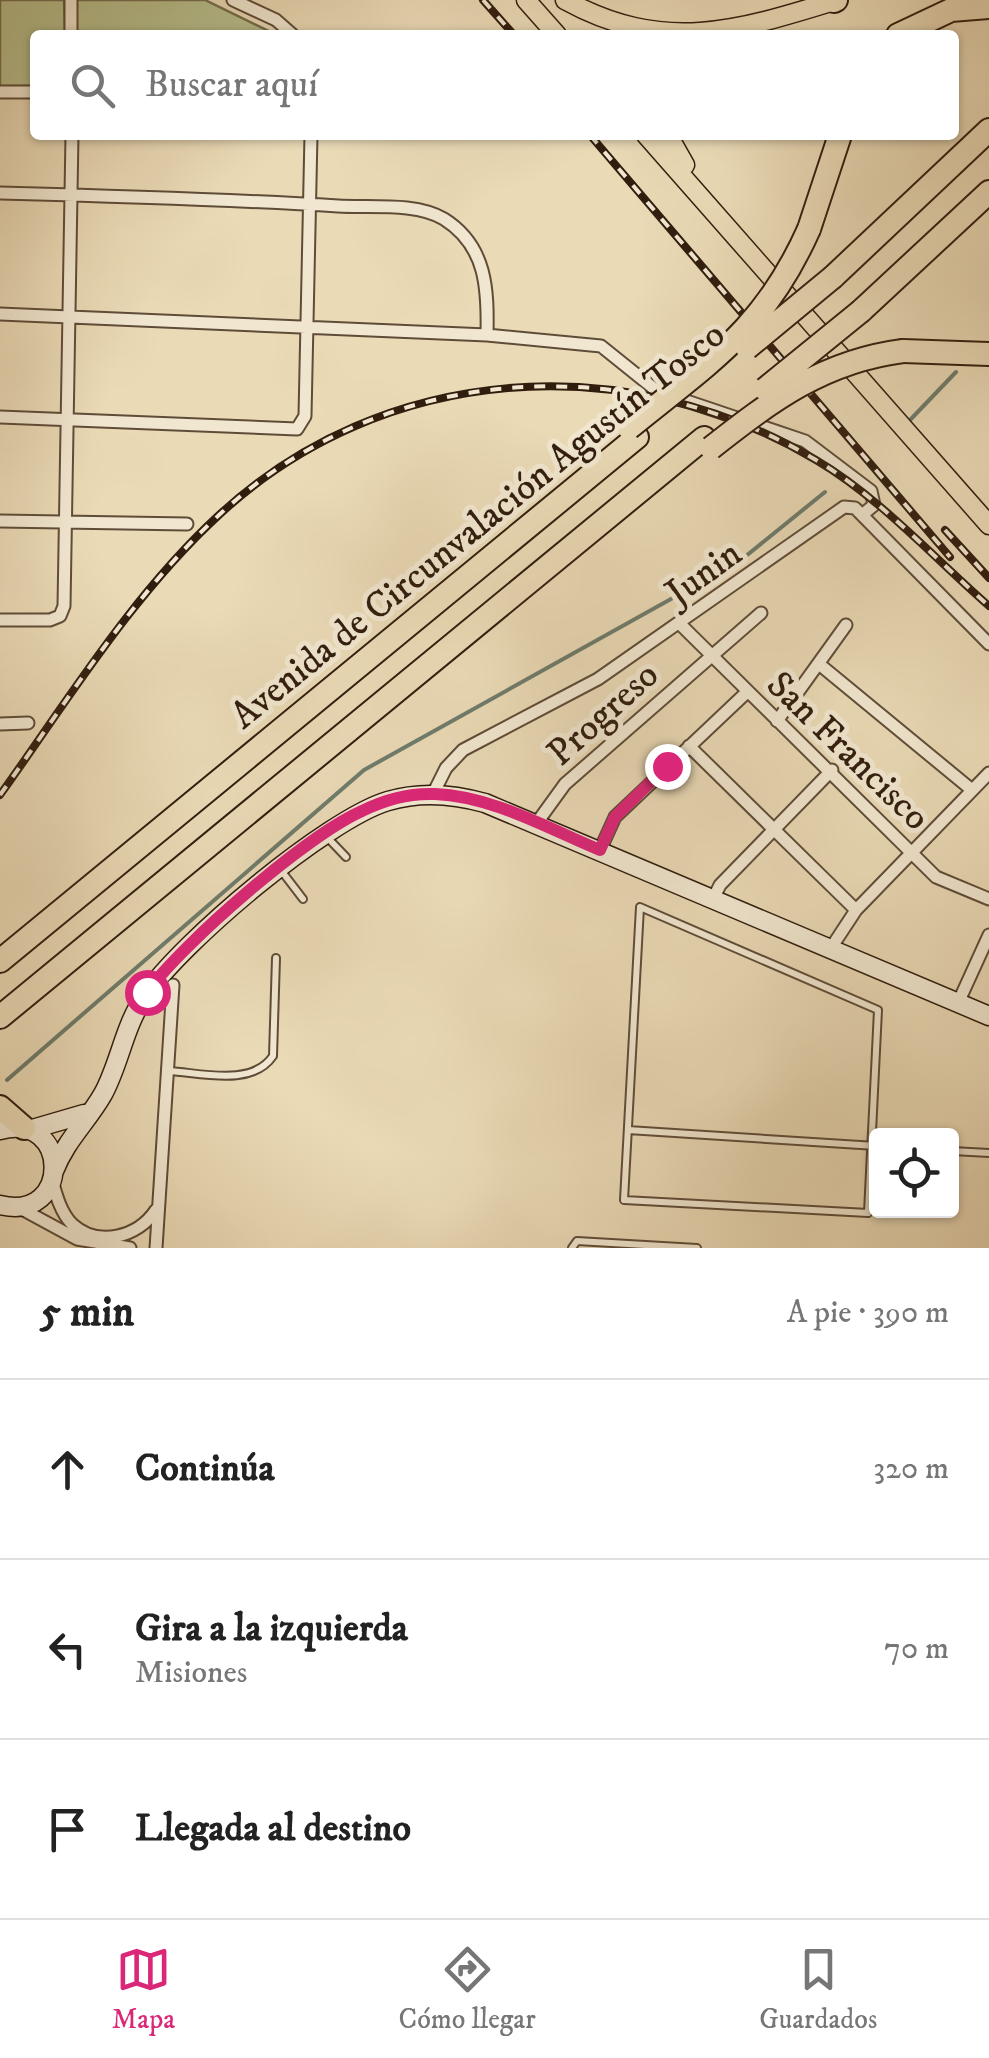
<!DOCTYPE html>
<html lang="es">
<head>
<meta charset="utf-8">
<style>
	:root { --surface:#fff; --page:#f6f6f6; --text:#222; --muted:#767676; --line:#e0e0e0; --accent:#db2777 }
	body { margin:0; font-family:"IM FELL DW Pica",serif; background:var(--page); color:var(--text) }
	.controls { position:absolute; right:30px; bottom:30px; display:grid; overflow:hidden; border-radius:10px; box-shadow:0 2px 8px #0004 }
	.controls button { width:90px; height:90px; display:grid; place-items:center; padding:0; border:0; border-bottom:2px solid var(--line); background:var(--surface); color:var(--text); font:50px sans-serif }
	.stop { position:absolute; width:30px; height:30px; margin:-22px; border:8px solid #db2777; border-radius:50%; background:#fff }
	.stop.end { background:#db2777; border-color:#fff; box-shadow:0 2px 10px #0008 }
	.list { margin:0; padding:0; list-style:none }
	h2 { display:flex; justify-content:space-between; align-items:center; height:130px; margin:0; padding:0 40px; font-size:42px }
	h2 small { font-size:32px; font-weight:400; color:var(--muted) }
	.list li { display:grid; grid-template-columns:65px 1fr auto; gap:30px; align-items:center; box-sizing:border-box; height:180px; padding:0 40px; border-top:2px solid var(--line) }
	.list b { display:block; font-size:38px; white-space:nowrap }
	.list p { margin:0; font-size:32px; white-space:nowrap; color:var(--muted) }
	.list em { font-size:32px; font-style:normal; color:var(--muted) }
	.icon { flex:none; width:55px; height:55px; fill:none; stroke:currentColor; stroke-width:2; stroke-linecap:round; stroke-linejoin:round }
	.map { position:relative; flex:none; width:989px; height:1248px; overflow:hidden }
	.search { position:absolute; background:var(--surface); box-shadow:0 2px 8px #0004; left:30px; right:30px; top:30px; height:110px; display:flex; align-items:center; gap:25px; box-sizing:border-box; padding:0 35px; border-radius:10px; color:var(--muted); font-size:38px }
	.sheet { height:670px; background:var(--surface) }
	nav { display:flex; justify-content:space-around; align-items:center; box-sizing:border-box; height:140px; border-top:2px solid var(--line); background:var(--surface); font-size:28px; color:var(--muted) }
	nav a { display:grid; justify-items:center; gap:5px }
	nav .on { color:var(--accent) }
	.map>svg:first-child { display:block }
</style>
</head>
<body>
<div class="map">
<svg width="989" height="1248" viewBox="0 0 989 1248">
	<rect width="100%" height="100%" fill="#eadab6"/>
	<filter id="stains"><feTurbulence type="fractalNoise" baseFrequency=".002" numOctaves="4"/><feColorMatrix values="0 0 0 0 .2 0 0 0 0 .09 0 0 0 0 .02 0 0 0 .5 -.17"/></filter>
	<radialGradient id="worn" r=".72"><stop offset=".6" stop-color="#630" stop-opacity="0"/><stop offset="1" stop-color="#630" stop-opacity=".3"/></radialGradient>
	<path fill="#b7bf8d" stroke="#746e4e" stroke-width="2.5" d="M0 0H64L65 35H35V86H0Z
		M76 0H205L277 35H76Z"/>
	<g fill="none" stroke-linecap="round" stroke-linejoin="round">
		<path stroke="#6f7c6c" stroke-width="4" d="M911 419 956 372
			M7 1080 364 770 741 560 825 492"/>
		<g stroke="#5f4c38" stroke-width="10">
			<path id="lane" d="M325 835 346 857
				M280 869 303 899
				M640 907 878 1010 868 1213 624 1200Z
				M169 1071C202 1073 252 1087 273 1056L276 958
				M628 1130 876 1146
				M952 1151 989 1153
				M572 1248 577 1241 697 1248"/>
		</g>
		<g stroke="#5f4c38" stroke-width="15">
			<path id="street" d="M233 0 276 20 293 35
				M71 35V0
				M0 92H35
				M0 193C113 196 226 199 338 206 370 208 416 202 444 219 487 246 488 290 487 335
				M0 314 487 335 601 346 657 391 805 441 871 491 874 505 862 515
				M0 417 297 429 305 416 311 135
				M0 521 187 524
				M0 620H50L60 616 64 606 72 135
				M681 625 936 877 989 899
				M819 664 972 790
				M777 721 846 625
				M0 724 28 723
				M689 746 856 910
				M433 794 446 768 463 750 598 679 844 507 855 508 989 644
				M536 824 565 784 761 613
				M600 850 615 817 746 693
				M713 899 720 885 832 770
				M831 948 856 910 989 773
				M958 1003 989 935
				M52 1180C56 1195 61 1213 72 1224 98 1248 138 1237 156 1210
				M18 1207 77 1239 130 1248
				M156 1248 173 985"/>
		</g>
		<g stroke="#311d0e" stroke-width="21">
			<path id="secondary" d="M0 1130C71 1111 72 1223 0 1205
				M29 1130 84 1114
				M54 1171C66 1140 87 1122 103 1094 120 1063 124 1026 145 996 180 943 327 819 388 801 421 791 453 794 485 803L989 1016"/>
		</g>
		<g stroke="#311d0e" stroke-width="21">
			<path id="primary" d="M526 0 557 35
				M565 0C663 54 737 31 837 0
				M646 135 989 525
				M668 135 685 165"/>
		</g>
		<g stroke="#311d0e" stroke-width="26">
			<path id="highway" d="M834 1 836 0
				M898 35 951 10 989 7
				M809 229 840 135
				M833 277 989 130
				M861 311 989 192
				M903 351 989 354
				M0 961 637 437
				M0 1017 704 438
				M0 1107 24 1128"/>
		</g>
		<use href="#lane" stroke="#f1e7d0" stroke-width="6"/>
		<use href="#street" stroke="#f1e7d0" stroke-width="11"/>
		<use href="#secondary" stroke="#f1e7d0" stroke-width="18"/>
		<use href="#primary" stroke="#eadab6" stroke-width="18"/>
		<use href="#highway" stroke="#eadab6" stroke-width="22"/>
		<g stroke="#311d0e" stroke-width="8">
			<path id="rail" d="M483 0 514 35
				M590 135 950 557
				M945 530 989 578
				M0 795C68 700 132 595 219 515 383 363 626 347 816 460 879 497 933 557 989 606"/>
		</g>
		<use href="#rail" stroke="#f1e7d0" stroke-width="4" stroke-dasharray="11" stroke-linecap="butt"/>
		<g stroke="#311d0e" stroke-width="26" stroke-linecap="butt">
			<path id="highway-bridge" d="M747 348 833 277
				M765 389 861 311
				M629 428C711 361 764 330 809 229
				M711 448C772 400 824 361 903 351"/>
		</g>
		<use href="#highway-bridge" stroke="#eadab6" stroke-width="22"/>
	</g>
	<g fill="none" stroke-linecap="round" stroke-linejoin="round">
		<path stroke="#db2777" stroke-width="12" d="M147 992C184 942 306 836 362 811 384 800 410 793 435 794 492 796 549 829 600 850L615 817 667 766"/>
	</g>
	<g text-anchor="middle" stroke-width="10" stroke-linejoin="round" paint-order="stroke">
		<g font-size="38" fill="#311d0e" stroke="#f1e7d0">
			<text transform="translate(477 524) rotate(-39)" y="13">Avenida de Circunvalación Agustín Tosco</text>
			<text transform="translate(703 572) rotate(-36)" y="13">Junin</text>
			<text transform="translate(602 713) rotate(-42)" y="13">Progreso</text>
			<text transform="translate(849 750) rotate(44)" y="13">San Francisco</text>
		</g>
	</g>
	<rect width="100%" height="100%" filter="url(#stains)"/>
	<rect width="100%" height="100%" fill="url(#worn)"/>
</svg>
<div class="controls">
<button><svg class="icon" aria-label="locate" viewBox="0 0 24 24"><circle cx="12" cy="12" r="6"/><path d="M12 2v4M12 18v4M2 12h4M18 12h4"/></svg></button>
</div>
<div class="stop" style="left:147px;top:992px"></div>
<div class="stop end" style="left:667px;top:766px"></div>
<div class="search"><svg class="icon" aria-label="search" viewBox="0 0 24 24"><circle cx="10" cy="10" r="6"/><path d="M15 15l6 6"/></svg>Buscar aquí</div>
</div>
<section class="sheet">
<h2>5 min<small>A pie · 390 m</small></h2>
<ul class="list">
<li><svg class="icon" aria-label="ahead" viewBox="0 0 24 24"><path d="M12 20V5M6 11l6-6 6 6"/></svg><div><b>Continúa</b></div><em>320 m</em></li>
<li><svg class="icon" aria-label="left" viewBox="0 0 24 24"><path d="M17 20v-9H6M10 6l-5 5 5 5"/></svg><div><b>Gira a la izquierda</b><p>Misiones</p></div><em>70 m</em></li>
<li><svg class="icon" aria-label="arrive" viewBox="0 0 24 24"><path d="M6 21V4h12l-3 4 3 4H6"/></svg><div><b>Llegada al destino</b></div></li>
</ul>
</section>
<nav>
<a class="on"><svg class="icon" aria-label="map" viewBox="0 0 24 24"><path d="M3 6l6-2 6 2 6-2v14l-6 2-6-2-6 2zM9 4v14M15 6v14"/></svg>Mapa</a>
<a><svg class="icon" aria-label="directions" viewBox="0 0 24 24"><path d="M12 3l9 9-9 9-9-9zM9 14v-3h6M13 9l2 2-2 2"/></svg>Cómo llegar</a>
<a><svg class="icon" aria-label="saved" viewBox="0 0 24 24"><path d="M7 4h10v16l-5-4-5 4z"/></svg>Guardados</a>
</nav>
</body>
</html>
